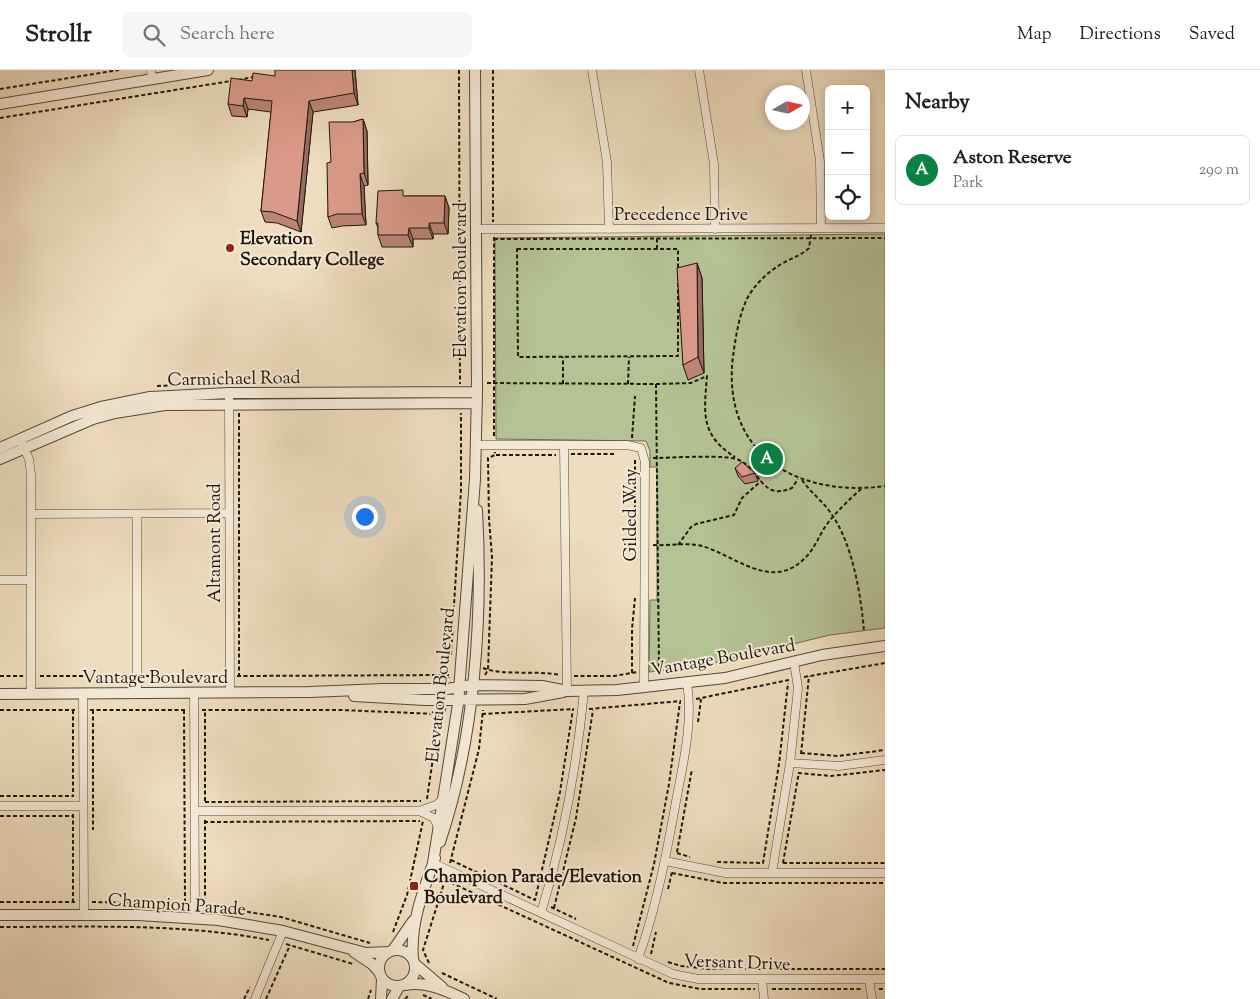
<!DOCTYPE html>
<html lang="en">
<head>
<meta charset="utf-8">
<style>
	:root { --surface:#fff; --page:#f6f6f6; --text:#202124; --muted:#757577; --line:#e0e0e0; --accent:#0b8043 }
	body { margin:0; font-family:"Sorts Mill Goudy",serif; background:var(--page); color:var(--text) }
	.controls { position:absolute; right:15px; top:15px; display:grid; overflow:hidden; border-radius:8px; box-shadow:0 2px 8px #0003 }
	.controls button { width:45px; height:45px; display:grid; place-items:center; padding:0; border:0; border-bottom:1px solid var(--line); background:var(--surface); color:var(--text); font:25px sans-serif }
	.compass { position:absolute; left:765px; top:15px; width:45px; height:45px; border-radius:50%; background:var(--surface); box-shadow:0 2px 8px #0003; rotate:81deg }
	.you { position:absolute; left:364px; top:446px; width:18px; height:18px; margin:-12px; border:4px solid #fff; border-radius:50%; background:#1a73e8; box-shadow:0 0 0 8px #1a73e833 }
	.badge { display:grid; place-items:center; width:32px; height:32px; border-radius:50%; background:var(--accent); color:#fff; font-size:16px; font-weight:700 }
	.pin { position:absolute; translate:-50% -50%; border:2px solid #fff; box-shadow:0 1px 5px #0006 }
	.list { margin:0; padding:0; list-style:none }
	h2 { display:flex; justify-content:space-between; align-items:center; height:65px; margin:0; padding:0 20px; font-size:21px }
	h2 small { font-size:16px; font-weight:400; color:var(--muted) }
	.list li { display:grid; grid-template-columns:32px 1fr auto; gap:15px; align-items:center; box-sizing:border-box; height:70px; margin:0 10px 10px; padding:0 10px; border:1px solid var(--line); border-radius:8px }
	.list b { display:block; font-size:19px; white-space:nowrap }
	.list p { margin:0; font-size:16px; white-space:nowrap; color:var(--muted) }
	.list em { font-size:16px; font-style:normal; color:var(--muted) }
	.icon { flex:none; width:28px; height:28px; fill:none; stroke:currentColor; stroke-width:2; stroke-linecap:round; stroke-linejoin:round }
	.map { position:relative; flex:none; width:885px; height:929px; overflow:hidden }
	header { display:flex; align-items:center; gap:30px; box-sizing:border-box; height:70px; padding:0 25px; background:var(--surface); border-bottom:1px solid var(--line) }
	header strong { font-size:24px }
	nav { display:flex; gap:28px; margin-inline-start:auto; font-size:18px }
	.search { width:350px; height:45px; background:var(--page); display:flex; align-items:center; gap:12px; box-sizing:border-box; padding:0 18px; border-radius:8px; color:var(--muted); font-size:19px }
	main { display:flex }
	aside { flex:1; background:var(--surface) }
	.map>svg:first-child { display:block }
</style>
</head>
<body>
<header>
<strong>Strollr</strong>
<div class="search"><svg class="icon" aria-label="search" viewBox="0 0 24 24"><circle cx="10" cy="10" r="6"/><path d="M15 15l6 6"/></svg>Search here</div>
<nav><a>Map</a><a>Directions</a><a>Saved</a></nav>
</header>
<main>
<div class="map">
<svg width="885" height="929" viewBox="0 0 885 929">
	<rect width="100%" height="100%" fill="#eeddbe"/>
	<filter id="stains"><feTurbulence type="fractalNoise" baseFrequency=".004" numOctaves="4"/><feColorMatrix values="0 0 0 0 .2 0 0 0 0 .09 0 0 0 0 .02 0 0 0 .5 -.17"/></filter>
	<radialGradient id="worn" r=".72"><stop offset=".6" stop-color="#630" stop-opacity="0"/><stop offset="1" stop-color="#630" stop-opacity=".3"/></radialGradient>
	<path fill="#b5c294" stroke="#6a6c50" d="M885 164V558L830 565 706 595 649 602 650 530H657V397H650V381L646 371 496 369 495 168Z"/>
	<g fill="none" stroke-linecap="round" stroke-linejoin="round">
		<g stroke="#544838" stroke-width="9">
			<path id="minor" d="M151 0 152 9
				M592 0 607 92 609 159
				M699 0 714 94 715 159
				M806 0 820 91 821 158
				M476 159 885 158
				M229 323 230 623
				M22 374 29 389 31 404V624
				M476 375H627L641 378 645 392 644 618
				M564 375 567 621
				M31 444 229 443
				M137 444V623
				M0 510H31
				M83 623 84 845
				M194 623 195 848
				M790 693 839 696 885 690
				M0 736H83
				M195 741H419L436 735 442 730
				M419 741 434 748 437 755
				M665 791 725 803H885
				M433 793 673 904 698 909H885
				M772 803 790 693 798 618 794 592
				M541 843C563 771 577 696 584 621
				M638 889C657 836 667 781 677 726 684 690 693 650 687 613
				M762 909 764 929
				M869 909 872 929
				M255 929 283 861"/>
		</g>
		<g stroke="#544838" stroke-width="12">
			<path id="tertiary" d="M0 34 208 0
				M0 378 72 346 101 337 150 327 229 323 477 322
				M0 389 93 349 115 343 165 335 477 333
				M0 624 310 622 382 619H447L472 615 542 616 567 621 617 620 725 608 822 585 885 576
				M354 626 425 630 525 629 563 622
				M440 772C475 668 483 549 477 440
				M433 793 458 634 475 409 477 322 475 0
				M0 845H138L218 850 283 861 366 883 388 882
				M379 898a18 18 0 1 1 36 0a18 18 0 1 1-36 0Z
				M393 880 413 851
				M354 882 372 894 380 903
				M413 889C410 854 423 821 435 788
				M415 894 442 917
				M405 915C426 911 445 920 464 929
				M381 929 382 909
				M392 929 399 917"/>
		</g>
		<path stroke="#20170c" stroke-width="2" stroke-dasharray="4 2.5" stroke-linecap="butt" d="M459 0 460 314
			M493 0V152
			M238 10 253 7
			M0 19 119 0
			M0 48 231 11
			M811 165 809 178C802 185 792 188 783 193 769 201 756 213 748 227 739 244 736 266 733 286 721 383 796 428 885 416
			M494 167V367
			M494 169 885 168
			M517 179H678V286L518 287Z
			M657 179V168
			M487 313 656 314 659 600
			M563 314V287
			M628 314 629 287
			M656 314 691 313 707 306C704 343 700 365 735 387
			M157 316 205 314
			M239 343V606
			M632 368 635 326
			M571 384H616
			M496 385H556
			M653 388C669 388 728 384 739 390 762 401 761 431 792 418L798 409
			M635 390V448
			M802 410C811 423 824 432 832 445 853 475 861 526 864 561
			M653 475C669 476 686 472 702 476 736 486 771 521 804 489 815 479 819 465 827 454 837 441 850 429 862 418
			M678 475 691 457 696 454 734 445 742 428 761 411
			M451 585 461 420V343
			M483 598C504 606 536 600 560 605
			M632 603V559L635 528
			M485 605 488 600 492 487 489 449 488 388 495 385V382
			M0 606H23
			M40 606H130
			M145 606H223
			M237 606 449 605V608
			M574 606H614L637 602
			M804 607 885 593
			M696 629 789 610
			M589 639 681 631
			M0 640H75
			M73 640V727
			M90 640H185
			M93 640V760
			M184 640 185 834
			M202 640H342L436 644 439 647
			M482 644 574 639
			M698 652 701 629
			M801 683 838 686 885 680
			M801 684 809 606
			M798 703 831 706 885 700
			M0 726H73
			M427 729 439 647 444 644 445 638
			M205 731V640
			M205 732 421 731
			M73 744V832
			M0 746H73
			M205 750V835
			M204 752 420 751
			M677 782 692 699
			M677 783 690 787
			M451 790 535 830 560 722 573 639
			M717 792 763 793 779 694 788 613
			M450 793 479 679 483 640
			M783 793 799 702
			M783 793H885
			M672 803 723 813H885
			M445 810 669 913 700 919H755
			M668 819 672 802
			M0 832H75
			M92 832 188 834
			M202 835 281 847 370 873
			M551 837 576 849
			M554 838 576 748 593 640
			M0 857C90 857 180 853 269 870
			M393 862 407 825 423 751
			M286 874 353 894
			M633 876 654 794 669 714 680 632
			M651 884 656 862
			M668 892 681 896 709 899H885
			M429 893 423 880 446 807
			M442 903 497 929
			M772 919H862
			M879 919H885
			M423 925 432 929
			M244 929 250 917
			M266 929 290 875
			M368 929 371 920
			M405 929 409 925"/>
		<use href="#minor" stroke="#f4e9d5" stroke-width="8"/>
		<use href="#tertiary" stroke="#f4e9d5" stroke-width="10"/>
	</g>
	<path fill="#bc8476" stroke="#20170c" d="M355 0 358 35 313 42 301 162 277 153 265 152 261 141 271 42 248 39 247 47 232 46 228 34 252 11 275 6Z
		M363 49 367 61 368 115 364 116 366 155 342 156 332 158 328 147 331 92 353 52Z
		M405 126H445L449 138 448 164H433V169H413V177H382L378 165V158L376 153Z
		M697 193 702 208 704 303 688 310 683 295Z
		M735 398 755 403 758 411 745 414 738 406Z"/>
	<path fill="#996c60" stroke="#20170c" d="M352 0H355L358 35 354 23Z
		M244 28 248 39 247 47 243 36Z
		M309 31 313 42 301 162 297 151Z
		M363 49 367 61 368 115 364 103Z
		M360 104 364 116 366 155 362 144Z
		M445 126 449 138 448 164 444 153Z
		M429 153 433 164V169L429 158Z
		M409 158 413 169V177L408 165Z
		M697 193 702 208 704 303 698 287Z"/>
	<path fill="#db9a89" stroke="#20170c" d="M275 0H352L354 23 309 31 297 151 273 142 261 141 272 31 244 28 243 36 228 34 231 8 252 11 253 3 275 6Z
		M363 49 364 103 360 104 362 144H337L328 147 327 93 331 92 329 52H353Z
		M403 120V126H445L444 153H429V158H409L408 165H378V153H376L378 121Z
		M697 193 698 287 683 295 677 198Z
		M742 392 755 403 742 407 735 398Z"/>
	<g fill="#8f2418" stroke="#f4e9d5" stroke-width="2">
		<circle cx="230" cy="178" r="5"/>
		<rect x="409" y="811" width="10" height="10" rx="2.5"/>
	</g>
	<g text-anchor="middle" stroke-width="4" stroke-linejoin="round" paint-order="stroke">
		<g font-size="18" fill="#20170c" stroke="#f4e9d5">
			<text x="681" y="150">Precedence Drive</text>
			<text transform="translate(460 210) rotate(-90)" y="6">Elevation Boulevard</text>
			<text transform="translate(234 308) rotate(-1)" y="6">Carmichael Road</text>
			<text transform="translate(630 445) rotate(-90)" y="6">Gilded Way</text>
			<text transform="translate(214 473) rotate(-90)" y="6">Altamont Road</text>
			<text transform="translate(723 587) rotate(-10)" y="6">Vantage Boulevard</text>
			<text x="155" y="613">Vantage Boulevard</text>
			<text transform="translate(440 615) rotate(-84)" y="6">Elevation Boulevard</text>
			<text transform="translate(177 834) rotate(4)" y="6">Champion Parade</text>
			<text transform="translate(737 892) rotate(2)" y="6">Versant Drive</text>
		</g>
		<g font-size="18" font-weight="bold" fill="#20170c" stroke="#f4e9d5" text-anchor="start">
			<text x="240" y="174">Elevation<tspan x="240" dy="21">Secondary College</tspan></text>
			<text x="424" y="812">Champion Parade/Elevation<tspan x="424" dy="21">Boulevard</tspan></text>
		</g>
	</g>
	<rect width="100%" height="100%" filter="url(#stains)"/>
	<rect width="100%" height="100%" fill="url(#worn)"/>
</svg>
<div class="controls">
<button>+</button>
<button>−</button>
<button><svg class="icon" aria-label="locate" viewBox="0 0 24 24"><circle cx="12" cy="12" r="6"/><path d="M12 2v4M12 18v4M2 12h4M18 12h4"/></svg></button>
</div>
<svg class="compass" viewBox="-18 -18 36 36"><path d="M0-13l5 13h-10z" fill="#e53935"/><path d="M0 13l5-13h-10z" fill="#757577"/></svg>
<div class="you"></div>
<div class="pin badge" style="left:767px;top:389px">A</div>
</div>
<aside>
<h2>Nearby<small></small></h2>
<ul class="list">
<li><span class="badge">A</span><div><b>Aston Reserve</b><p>Park</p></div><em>290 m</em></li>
</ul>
</aside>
</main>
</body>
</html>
